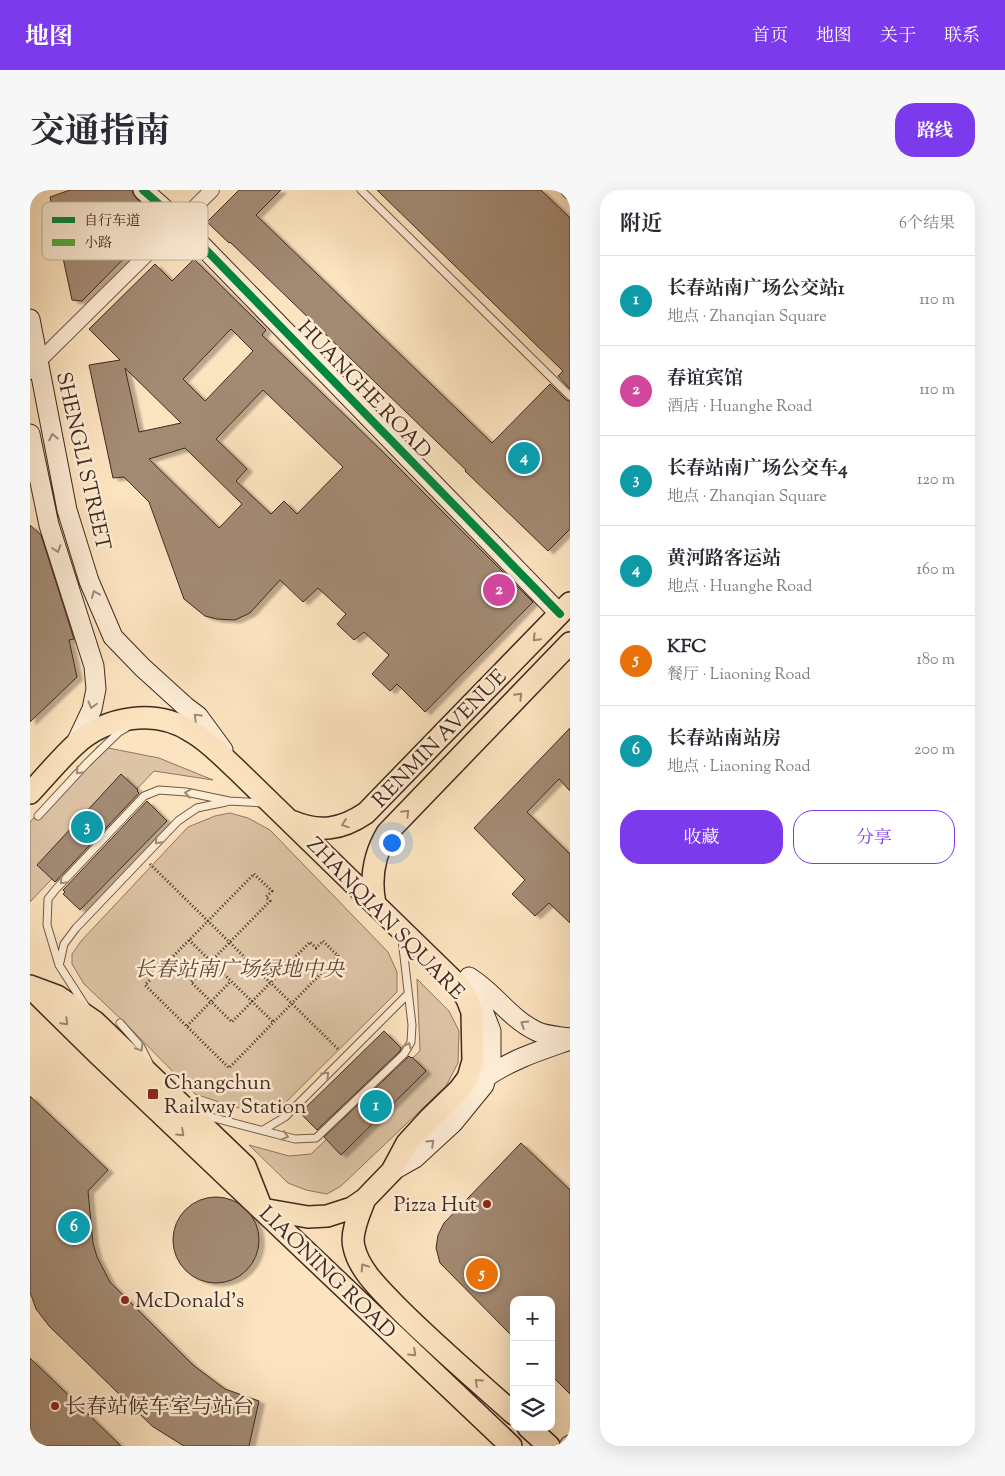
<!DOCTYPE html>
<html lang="zh">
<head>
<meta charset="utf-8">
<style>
	:root { --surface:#fff; --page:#f7f7f7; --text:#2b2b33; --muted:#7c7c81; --line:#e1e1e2; --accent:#7c3aed }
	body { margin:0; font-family:"Sorts Mill Goudy","Noto Serif SC",serif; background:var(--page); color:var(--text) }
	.controls { position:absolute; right:15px; bottom:15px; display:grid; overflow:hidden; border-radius:10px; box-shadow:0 5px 20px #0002 }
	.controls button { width:45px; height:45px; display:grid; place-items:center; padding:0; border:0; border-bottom:1px solid var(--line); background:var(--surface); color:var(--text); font:25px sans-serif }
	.you { position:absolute; left:361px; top:652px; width:18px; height:18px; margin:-12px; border:4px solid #fff; border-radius:50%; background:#1a73e8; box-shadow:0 0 0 8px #1a73e833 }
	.badge { display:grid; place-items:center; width:32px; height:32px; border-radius:50%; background:var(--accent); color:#fff; font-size:16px; font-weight:700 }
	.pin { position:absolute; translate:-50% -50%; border:2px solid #fff; box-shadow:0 1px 5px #0006 }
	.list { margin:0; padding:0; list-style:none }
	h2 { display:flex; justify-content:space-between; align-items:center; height:65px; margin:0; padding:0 20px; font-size:21px }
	h2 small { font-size:16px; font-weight:400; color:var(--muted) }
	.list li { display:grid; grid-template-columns:32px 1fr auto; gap:15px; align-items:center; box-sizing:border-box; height:90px; padding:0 20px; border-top:1px solid var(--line) }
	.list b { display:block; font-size:19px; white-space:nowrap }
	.list p { margin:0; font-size:16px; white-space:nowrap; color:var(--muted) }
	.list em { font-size:16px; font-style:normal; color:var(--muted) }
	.actions { display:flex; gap:10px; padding:15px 20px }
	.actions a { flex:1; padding:11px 0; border:1px solid var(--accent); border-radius:20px; text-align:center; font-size:18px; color:var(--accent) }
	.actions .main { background:var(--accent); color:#fff }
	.icon { flex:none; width:28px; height:28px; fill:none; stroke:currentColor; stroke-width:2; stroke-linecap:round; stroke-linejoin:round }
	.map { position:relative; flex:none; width:540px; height:1256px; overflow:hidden; border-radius:20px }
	header { display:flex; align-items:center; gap:30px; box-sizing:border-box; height:70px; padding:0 25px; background:var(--accent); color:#fff }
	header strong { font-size:24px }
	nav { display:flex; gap:28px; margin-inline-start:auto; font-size:18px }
	.intro { display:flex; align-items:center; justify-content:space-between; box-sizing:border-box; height:120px; padding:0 30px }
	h1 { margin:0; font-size:35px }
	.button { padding:12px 22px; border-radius:20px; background:var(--accent); color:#fff; font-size:18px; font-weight:700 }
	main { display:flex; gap:30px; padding:0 30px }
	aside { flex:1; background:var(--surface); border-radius:20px; box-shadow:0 5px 20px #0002 }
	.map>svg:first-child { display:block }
</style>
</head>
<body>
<header>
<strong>地图</strong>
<nav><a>首页</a><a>地图</a><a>关于</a><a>联系</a></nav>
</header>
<div class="intro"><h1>交通指南</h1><a class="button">路线</a></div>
<main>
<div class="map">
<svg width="540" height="1256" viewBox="0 0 540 1256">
	<defs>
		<filter id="shadow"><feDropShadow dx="5.5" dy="3" stdDeviation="1" flood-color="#0004"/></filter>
	</defs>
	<rect width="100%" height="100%" fill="#fde4c0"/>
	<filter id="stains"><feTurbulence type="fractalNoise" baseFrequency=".004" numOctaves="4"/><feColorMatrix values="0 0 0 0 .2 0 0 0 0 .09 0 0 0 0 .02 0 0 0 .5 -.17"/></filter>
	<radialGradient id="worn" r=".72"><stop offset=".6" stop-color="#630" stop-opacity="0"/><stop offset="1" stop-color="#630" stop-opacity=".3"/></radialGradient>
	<path fill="#ddc4a5" stroke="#907662" d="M68 556 129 568 183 590 124 581 0 712V632L47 581Z
		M200 623 218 628 240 640 358 762 367 782V802L249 919 233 922 204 917 165 904 94 832 54 794 42 774V764L52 750 158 637 185 626Z
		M387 789 419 821 429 841 428 873 416 896 311 996 297 1004 276 1000 258 993 219 955 259 966 281 964 390 861Z"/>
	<path fill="#a38a73" stroke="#42291f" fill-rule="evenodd" filter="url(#shadow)" d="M40 0H102L103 4 106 8 123 24 126 36 52 111 42 110 20 7Z
		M209 0H251L226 25 462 253 520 194 536 210 540 211V339L518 361 435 281 436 280 200 52 199 53 177 32Z
		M347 0H511L540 28V199L528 186 533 181Z
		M164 69 236 140 232 145 356 265 503 412 395 522 367 494 360 501 342 484 359 465 334 442 324 450 307 434 316 424 288 398 273 412 250 390 220 423 205 430 187 429 175 426 154 409 119 312 94 287 83 288 59 175 90 170 59 139 125 74 142 91ZM201 139 223 161 175 211 153 189ZM95 178 151 233 109 242ZM233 200 313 277 267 324 254 311 241 324 206 291 217 279 186 249ZM155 258 212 314 189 338 119 269Z
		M0 335 11 345 44 449 39 450 47 487 0 532Z
		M540 538V601L529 589 497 622 540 664V733L519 713 505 726 482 704 495 690 444 638Z
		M91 584 108 600 107 601 109 603 25 692 7 675Z
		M117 611 137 631 50 720 33 704 35 702 33 700Z
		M354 841 371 858 370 861 287 940 270 923Z
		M379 866 381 868 382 867 396 881 311 965 294 947Z
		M0 906 78 980 58 1001 63 1053 67 1067 80 1092 163 1175 195 1199 229 1211 219 1256H154L122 1236 19 1136 6 1119 0 1102Z
		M491 953 540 1000V1204L521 1185V1110H484V1148L410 1073 406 1058 408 1045 414 1033Z
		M143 1050a43 43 0 1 1 86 0a43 43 0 1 1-86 0Z
		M0 1168 91 1256H0Z"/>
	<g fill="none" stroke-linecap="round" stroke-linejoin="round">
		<g stroke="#715847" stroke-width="9">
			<path id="lane" d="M331 0 540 206
				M8 626 57 573 89 542 96 538
				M30 772 34 754 46 738 148 631 167 618 196 612
				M56 817 29 775 17 735 18 709 26 699 114 606 129 600 156 602 199 611 233 613
				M90 833 111 857 119 873
				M169 924 265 949 286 948 374 864 381 852 382 835 372 749
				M233 940 255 927 378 804"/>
		</g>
		<g stroke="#715847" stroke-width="16">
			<path id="street" d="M538 0 540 2
				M0 182 8 172 182 0"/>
		</g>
		<g stroke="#42291f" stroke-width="21">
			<path id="secondary" d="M113 0 150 33 530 424
				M0 129 37 320 59 391 83 447 112 477 156 517 168 526 193 560
				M0 244 19 335 64 476 66 499 62 519 45 555
				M439 787C464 802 479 828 506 841 515 846 529 846 540 848
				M456 887C485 868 509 861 540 850
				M362 981 385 968 423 933 454 895 461 869V841L450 813 435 791
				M539 1256 540 1255"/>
		</g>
		<g stroke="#42291f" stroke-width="24">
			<path id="primary" d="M0 603C15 587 29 570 45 555 76 526 126 518 162 542 179 552 192 566 206 579L429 796 437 809 442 822 443 871 438 888 429 900 399 929 377 953 362 981 335 1009 322 1018 297 1026 278 1027 232 1019 215 976 65 832 27 806 0 796
				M261 631C289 643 311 640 336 623L540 413
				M345 714C340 689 344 665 357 643L540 453
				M7 804 68 864 481 1256
				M335 1009C330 1022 320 1043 324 1057 329 1081 352 1101 368 1118 405 1155 445 1189 484 1224
				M498 1237 519 1256"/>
		</g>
		<path stroke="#42291f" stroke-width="3" stroke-dasharray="1 2.5" stroke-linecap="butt" d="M120 674 308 859
			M224 684 242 701 236 707 240 711 161 792 202 832 280 752 286 758 293 751 308 766 199 878 115 795Z
			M159 750 243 832
			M157 836 201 791"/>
		<use href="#lane" stroke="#feedd6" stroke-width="7"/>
		<use href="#street" stroke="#feedd6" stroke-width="14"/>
		<use href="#secondary" stroke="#feedd6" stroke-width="19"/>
		<use href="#primary" stroke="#fde4c0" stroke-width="21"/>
		<path stroke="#56ab43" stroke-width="6" stroke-dasharray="12 6" stroke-linecap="butt" d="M538 0 540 2"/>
		<g stroke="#feedd6" stroke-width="11">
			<path id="cycleway" d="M113 0 150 33 530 424"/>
		</g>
		<use href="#cycleway" stroke="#00873e" stroke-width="8"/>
	</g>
	<defs><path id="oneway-chevron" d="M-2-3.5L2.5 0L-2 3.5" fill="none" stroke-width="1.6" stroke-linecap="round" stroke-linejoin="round" transform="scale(1.25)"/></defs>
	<g stroke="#a08b7a">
		<use href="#oneway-chevron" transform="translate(23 247) rotate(-101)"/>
		<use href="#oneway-chevron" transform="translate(27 359) rotate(72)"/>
		<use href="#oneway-chevron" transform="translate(65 404) rotate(-113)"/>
		<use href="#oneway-chevron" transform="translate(62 515) rotate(105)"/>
		<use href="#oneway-chevron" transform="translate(167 527) rotate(-136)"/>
		<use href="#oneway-chevron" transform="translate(49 581) rotate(134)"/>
		<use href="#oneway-chevron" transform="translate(158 603) rotate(-171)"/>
		<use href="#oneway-chevron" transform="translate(128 651) rotate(134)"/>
		<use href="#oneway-chevron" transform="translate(33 691) rotate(134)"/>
		<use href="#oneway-chevron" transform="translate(494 834) rotate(-148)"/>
		<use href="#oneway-chevron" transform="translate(378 856) rotate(-67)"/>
		<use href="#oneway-chevron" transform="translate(110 858) rotate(57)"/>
		<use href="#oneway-chevron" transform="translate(296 885) rotate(-45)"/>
		<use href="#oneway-chevron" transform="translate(255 946) rotate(16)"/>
		<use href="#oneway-chevron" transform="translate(401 953) rotate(-43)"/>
	</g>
	<g stroke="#a08670">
		<use href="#oneway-chevron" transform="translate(506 448) rotate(134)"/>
		<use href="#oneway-chevron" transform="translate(489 506) rotate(-46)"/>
		<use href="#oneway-chevron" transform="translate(376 623) rotate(-46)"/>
		<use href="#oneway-chevron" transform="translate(315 634) rotate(161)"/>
		<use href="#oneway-chevron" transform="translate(35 832) rotate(45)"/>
		<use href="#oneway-chevron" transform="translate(151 943) rotate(43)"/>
		<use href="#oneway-chevron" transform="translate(334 1077) rotate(-123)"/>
		<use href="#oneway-chevron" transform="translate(383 1163) rotate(43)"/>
		<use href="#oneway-chevron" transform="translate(448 1192) rotate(-138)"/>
	</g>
	<g fill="#8f2418" stroke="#feedd6" stroke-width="2">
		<rect x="117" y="898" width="12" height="12" rx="2.5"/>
		<circle cx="457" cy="1014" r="5"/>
		<circle cx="95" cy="1110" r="5"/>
		<circle cx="25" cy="1216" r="5"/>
	</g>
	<g text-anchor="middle" stroke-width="5" stroke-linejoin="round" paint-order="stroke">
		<g font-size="21" fill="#42291f" stroke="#feedd6">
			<text transform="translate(335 199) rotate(46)" y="7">HUANGHE ROAD</text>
			<text transform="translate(54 271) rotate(77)" y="7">SHENGLI STREET</text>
			<text transform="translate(409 548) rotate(-46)" y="7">RENMIN AVENUE</text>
			<text transform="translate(356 728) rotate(46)" y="7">ZHANQIAN SQUARE</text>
			<text transform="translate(298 1082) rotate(44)" y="7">LIAONING ROAD</text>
		</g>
		<g font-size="21" font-style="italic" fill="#61483a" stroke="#feedd6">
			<text x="209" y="786">长春站南广场绿地中央</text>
		</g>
		<g font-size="21" fill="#42291f" stroke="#feedd6" text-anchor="start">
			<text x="134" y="899">Changchun<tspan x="134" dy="24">Railway Station</tspan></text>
			<text x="447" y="1021" text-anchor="end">Pizza Hut</text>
			<text x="105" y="1117">McDonald's</text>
			<text x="35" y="1223">长春站候车室与站台</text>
		</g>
	</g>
	<rect x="12" y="12" width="166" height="58" rx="8" fill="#feedd6" stroke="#c6b29f" stroke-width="1"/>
	<rect x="22" y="27" width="23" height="6" fill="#00873e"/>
	<rect x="22" y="49" width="23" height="7" fill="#56ab43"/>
	<g font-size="14" fill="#42291f">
		<text x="54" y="35">自行车道</text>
		<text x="54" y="57">小路</text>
	</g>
	<rect width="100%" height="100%" filter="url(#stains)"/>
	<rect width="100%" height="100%" fill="url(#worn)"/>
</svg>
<div class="controls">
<button>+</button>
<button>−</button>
<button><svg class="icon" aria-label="layers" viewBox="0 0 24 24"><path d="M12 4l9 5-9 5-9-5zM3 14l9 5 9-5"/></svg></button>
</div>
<div class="you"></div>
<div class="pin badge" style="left:346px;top:916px;background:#0f9aa8">1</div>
<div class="pin badge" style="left:469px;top:400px;background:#d1479c">2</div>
<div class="pin badge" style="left:57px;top:637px;background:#0f9aa8">3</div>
<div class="pin badge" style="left:494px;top:268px;background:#0f9aa8">4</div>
<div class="pin badge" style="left:452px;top:1084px;background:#e8710a">5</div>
<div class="pin badge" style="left:44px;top:1037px;background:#0f9aa8">6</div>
</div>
<aside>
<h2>附近<small>6个结果</small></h2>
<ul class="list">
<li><span class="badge" style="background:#0f9aa8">1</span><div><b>长春站南广场公交站1</b><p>地点 · Zhanqian Square</p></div><em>110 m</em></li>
<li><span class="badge" style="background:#d1479c">2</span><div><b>春谊宾馆</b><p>酒店 · Huanghe Road</p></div><em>110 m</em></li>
<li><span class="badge" style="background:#0f9aa8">3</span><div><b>长春站南广场公交车4</b><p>地点 · Zhanqian Square</p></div><em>120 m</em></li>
<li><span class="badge" style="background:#0f9aa8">4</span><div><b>黄河路客运站</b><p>地点 · Huanghe Road</p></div><em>160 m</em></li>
<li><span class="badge" style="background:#e8710a">5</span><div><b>KFC</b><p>餐厅 · Liaoning Road</p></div><em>180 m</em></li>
<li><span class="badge" style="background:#0f9aa8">6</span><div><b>长春站南站房</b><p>地点 · Liaoning Road</p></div><em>200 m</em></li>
</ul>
<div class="actions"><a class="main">收藏</a><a>分享</a></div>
</aside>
</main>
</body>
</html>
